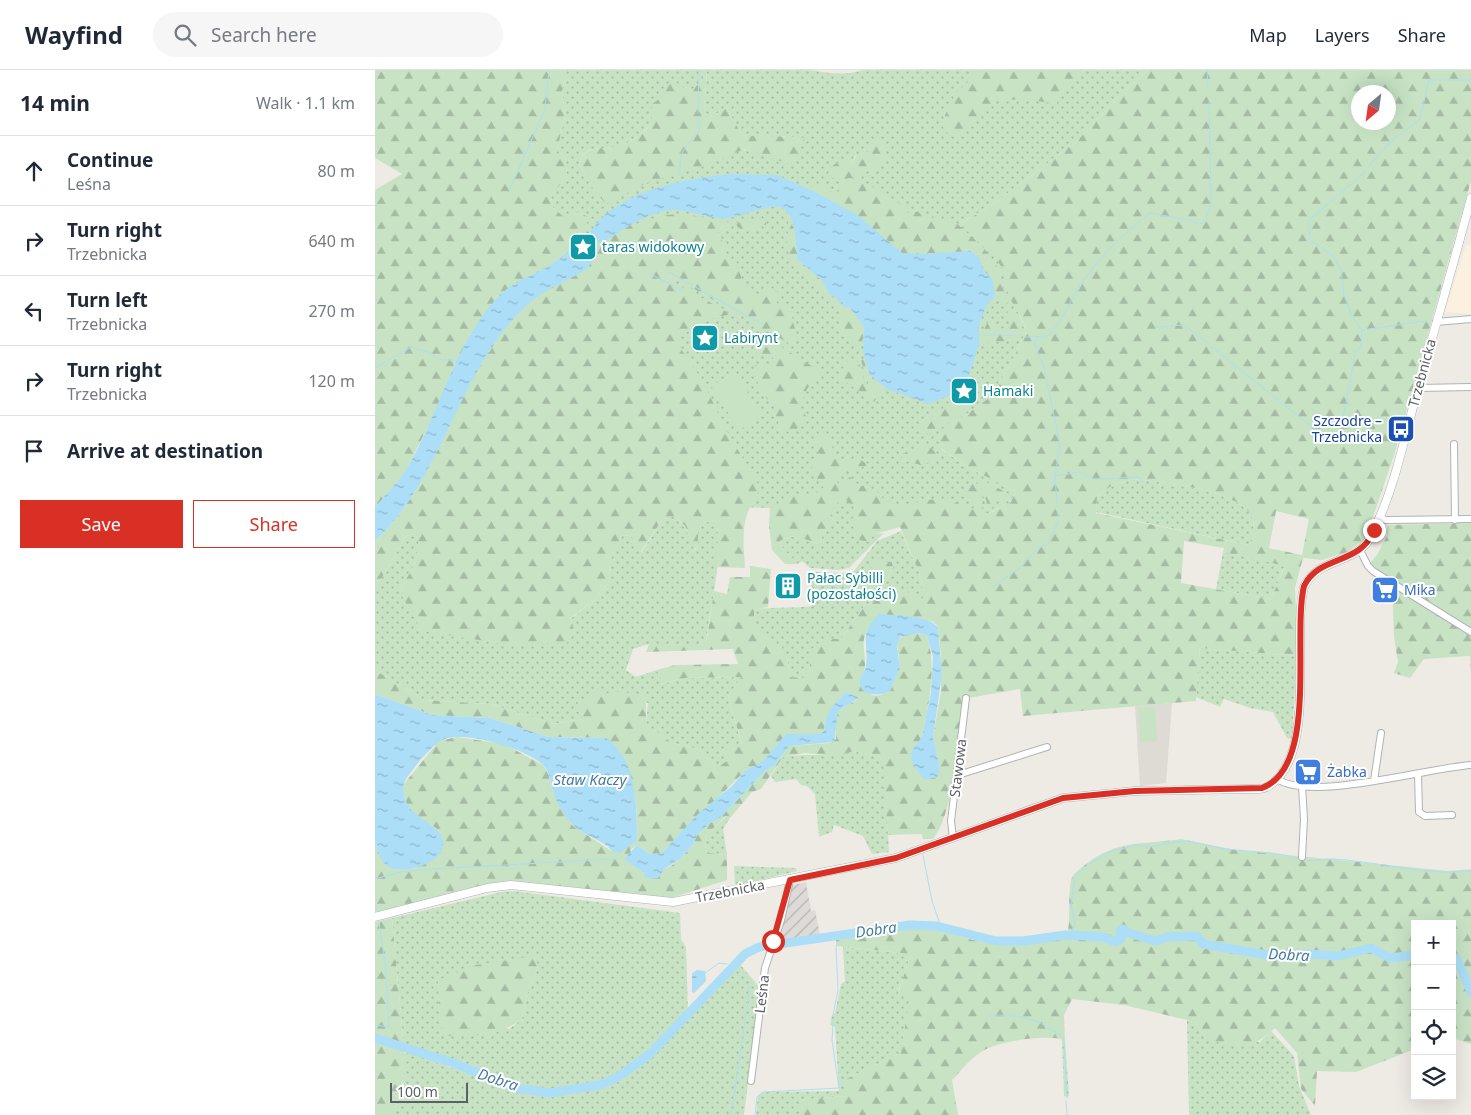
<!DOCTYPE html>
<html lang="en">
<head>
<meta charset="utf-8">
<style>
	:root { --surface:#fff; --page:#f6f6f7; --text:#1f2937; --muted:#747a83; --line:#e0e1e3; --accent:#d93025 }
	body { margin:0; font-family:"Noto Sans",sans-serif; background:var(--page); color:var(--text) }
	.controls { position:absolute; right:15px; bottom:15px; display:grid; overflow:hidden; border-radius:0px; box-shadow:0 5px 20px #0002 }
	.controls button { width:45px; height:45px; display:grid; place-items:center; padding:0; border:0; border-bottom:1px solid var(--line); background:var(--surface); color:var(--text); font:25px sans-serif }
	.compass { position:absolute; left:976px; top:15px; width:45px; height:45px; border-radius:50%; background:var(--surface); box-shadow:0 5px 20px #0002; rotate:209deg }
	.scale { position:absolute; left:15px; bottom:12px; width:78px; box-sizing:border-box; padding-left:5px; border:2px solid #5d6164; border-top:0; font-size:14px; line-height:18px; white-space:nowrap; color:#5d6164; -webkit-text-stroke:4px #fff; paint-order:stroke }
	.stop { position:absolute; width:15px; height:15px; margin:-11px; border:4px solid #d93025; border-radius:50%; background:#fff }
	.stop.end { background:#d93025; border-color:#fff; box-shadow:0 1px 5px #0008 }
	.list { margin:0; padding:0; list-style:none }
	h2 { display:flex; justify-content:space-between; align-items:center; height:65px; margin:0; padding:0 20px; font-size:21px }
	h2 small { font-size:16px; font-weight:400; color:var(--muted) }
	.list li { display:grid; grid-template-columns:32px 1fr auto; gap:15px; align-items:center; box-sizing:border-box; height:70px; padding:0 20px; border-top:1px solid var(--line) }
	.list b { display:block; font-size:19px; white-space:nowrap }
	.list p { margin:0; font-size:16px; white-space:nowrap; color:var(--muted) }
	.list em { font-size:16px; font-style:normal; color:var(--muted) }
	.actions { display:flex; gap:10px; padding:15px 20px }
	.actions a { flex:1; padding:11px 0; border:1px solid var(--accent); border-radius:0px; text-align:center; font-size:18px; color:var(--accent) }
	.actions .main { background:var(--accent); color:#fff }
	.icon { flex:none; width:28px; height:28px; fill:none; stroke:currentColor; stroke-width:2; stroke-linecap:round; stroke-linejoin:round }
	.map { position:relative; flex:none; width:1096px; height:1045px; overflow:hidden }
	header { display:flex; align-items:center; gap:30px; box-sizing:border-box; height:70px; padding:0 25px; background:var(--surface); border-bottom:1px solid var(--line) }
	header strong { font-size:24px }
	nav { display:flex; gap:28px; margin-inline-start:auto; font-size:18px }
	.search { width:350px; height:45px; background:var(--page); display:flex; align-items:center; gap:12px; box-sizing:border-box; padding:0 18px; border-radius:28px; color:var(--muted); font-size:19px }
	main { display:flex }
	aside { flex:1; background:var(--surface) }
	.map>svg:first-child { display:block }
</style>
</head>
<body>
<header>
<strong>Wayfind</strong>
<div class="search"><svg class="icon" aria-label="search" viewBox="0 0 24 24"><circle cx="10" cy="10" r="6"/><path d="M15 15l6 6"/></svg>Search here</div>
<nav><a>Map</a><a>Layers</a><a>Share</a></nav>
</header>
<main>
<aside>
<h2>14 min<small>Walk · 1.1 km</small></h2>
<ul class="list">
<li><svg class="icon" aria-label="ahead" viewBox="0 0 24 24"><path d="M12 20V5M6 11l6-6 6 6"/></svg><div><b>Continue</b><p>Leśna</p></div><em>80 m</em></li>
<li><svg class="icon" aria-label="right" viewBox="0 0 24 24"><path d="M7 20v-9h11M14 6l5 5-5 5"/></svg><div><b>Turn right</b><p>Trzebnicka</p></div><em>640 m</em></li>
<li><svg class="icon" aria-label="left" viewBox="0 0 24 24"><path d="M17 20v-9H6M10 6l-5 5 5 5"/></svg><div><b>Turn left</b><p>Trzebnicka</p></div><em>270 m</em></li>
<li><svg class="icon" aria-label="right" viewBox="0 0 24 24"><path d="M7 20v-9h11M14 6l5 5-5 5"/></svg><div><b>Turn right</b><p>Trzebnicka</p></div><em>120 m</em></li>
<li><svg class="icon" aria-label="arrive" viewBox="0 0 24 24"><path d="M6 21V4h12l-3 4 3 4H6"/></svg><div><b>Arrive at destination</b></div></li>
</ul>
<div class="actions"><a class="main">Save</a><a>Share</a></div>
</aside>
<div class="map">
<svg width="1096" height="1045" viewBox="0 0 1096 1045">
	<defs>
		<pattern id="industrial-furrows" width="10" height="10" patternUnits="userSpaceOnUse" patternTransform="scale(1.25)"><rect width="10" height="10" fill="#dddad7"/><path d="M-1 1l2-2M0 10L10 0M9 11l2-2" fill="none" stroke="#b6b4b2"/></pattern>
		<pattern id="grass-dots" width="8" height="8" patternUnits="userSpaceOnUse" patternTransform="scale(1.25)"><rect width="8" height="8" fill="#c7e3c4"/><path d="M2 2h.1M6 6h.1" fill="none" stroke="#a5bba3" stroke-width="1.8" stroke-linecap="round"/></pattern>
		<pattern id="forest-firs" width="22" height="20" patternUnits="userSpaceOnUse" patternTransform="scale(1.25)"><rect width="22" height="20" fill="#c7e3c4"/><path d="M5 1l3.5 6h-7zM16 11l3.5 6h-7z" fill="#a5bba3"/></pattern>
		<pattern id="water-ripples" width="26" height="14" patternUnits="userSpaceOnUse" patternTransform="scale(1.25)"><rect width="26" height="14" fill="#acdef7"/><path d="M2 4q2-2 4 0t4 0M15 11q2-2 4 0t4 0" fill="none" stroke="#8fb7cc"/></pattern>
	</defs>
	<rect width="100%" height="100%" fill="#eeebe5"/>
	<path fill="#fbf1de" d="M1091 175 1096 176V244L1070 242Z"/>
	<path fill="url(#industrial-furrows)" d="M431 812 436 841 440 840 445 865 401 871 415 816Z"/>
	<path fill="#dedad4" d="M797 633 791 713 765 716 760 636Z"/>
	<path fill="url(#grass-dots)" fill-rule="evenodd" d="M192 0H435C453 3 471 6 488 0H773L727 44 702 71 622 131 587 153 615 174 630 195 643 243 652 260 634 297 614 328 578 354 566 379 594 398 640 421 636 432 608 446 481 439 500 464 509 463 474 498 463 500 435 498 427 491 423 494 408 479 405 471C418 462 430 469 443 474L459 447 455 444 464 429 443 439 275 435 218 449 67 279 189 147 178 138 176 127 185 115 192 111 190 84H181L190 46 187 22ZM332 2 329 43 337 47 351 37 367 65 395 69 409 66 425 78 420 88 266 63 277 54 297 10 314 22 325 13ZM263 66 219 120 204 94C210 72 227 81 245 76 251 74 258 70 263 66ZM510 72V82L498 100 486 101 476 92 480 86 493 82Z
		M757 409C783 411 858 420 874 442 882 453 878 464 874 475L721 442 722 427 736 416Z
		M289 447H301L310 457 320 480 323 476V460L329 453 341 450C349 490 335 534 331 574H274L258 579 251 600 261 607 282 600 287 614 308 608 367 607 353 626 367 676 353 691 344 697 323 679 297 673 271 654 273 633C248 624 225 624 201 632L208 644 207 649 178 654 116 634 49 630 0 600V515L3 514 34 462 44 467C45 489 35 503 24 521L195 549 217 532 234 512 235 490 247 466 256 465 266 483Z
		M526 461 546 507 549 528 544 532 531 521 510 514 518 497 517 492 498 533 490 535 466 569 436 586 435 599 430 608 415 607 412 587 394 572 379 553V540C399 536 417 539 437 536L436 509 433 506 436 502 469 503 479 501 502 471Z
		M848 482 910 495 896 529 841 519Z
		M825 578 922 586 917 669 912 668 898 642 875 638 849 629 845 637 821 627Z
		M479 681 509 689 514 782 497 784 488 766 459 755 457 762 444 767 440 724 432 716 426 715 421 709 400 712 396 706 408 687C432 683 456 687 479 681Z
		M352 746 355 748 348 759 352 785 334 783 330 779 332 764Z
		M359 796 421 798 422 801 360 816Z
		M139 821 305 843 306 869 311 877 313 943 270 986 250 1001 226 1012 174 1021 142 1015 74 989 29 978 17 848 126 822ZM163 896 151 927 147 949 134 959 65 932 63 910Z
		M468 877 536 884 523 922 536 925 526 983 471 1009 469 1026 425 1030 424 1045H381L383 1026 388 1022 464 1021 460 957 455 955 457 945 460 943 466 914 470 911Z
		M364 893 385 918 369 1045H11L21 1036 29 1005V983H36L142 1021C176 1029 214 1026 246 1008 268 996 286 976 303 957 324 936 344 915 364 893Z
		M812 950 820 953 831 969 885 972 896 961 919 986 924 1016 936 1045H814Z
		M687 968 690 970 694 1026 692 1027 689 1026Z"/>
	<path fill="url(#forest-firs)" fill-rule="evenodd" d="M0 0H192L187 22 190 46 181 84H190L192 111 185 115 176 127 178 138 189 147 203 142 215 148 209 158 211 166 227 172 254 156 289 145 311 144 356 153 357 156 343 162 349 175 350 188 364 194 367 215 377 225H389L388 218 392 215 405 223 400 230 403 234 407 233 419 243 417 249 420 259V273L415 274 300 208 298 212 356 244 335 249 307 265 305 271 306 279 327 310 354 365 386 419C365 447 368 464 370 498L341 497 343 462 341 450 329 453 323 460V476L319 480 310 456 301 447H289L265 483 256 465 247 466 235 490 234 512 217 532 195 548 198 555 192 573 129 574 47 561 24 521C35 503 45 489 43 467L34 462 3 514 0 515V471C61 414 76 328 127 265 136 254 144 242 155 233 176 214 211 209 223 181L204 173 178 193 141 212 81 290 69 325 29 404 0 438V120L27 104 0 88Z
		M332 0 329 43 337 47 351 37 367 65C390 68 408 65 430 68L420 91 415 90 414 94 369 79 333 95 274 112 231 134 219 120 204 94C210 73 226 81 243 76 257 73 267 63 277 54V34L287 27 297 9 314 22 325 13Z
		M599 0H706V1L681 34 651 29 619 31C612 43 593 56 583 67L573 64 566 54 580 24 594 11Z
		M773 0H1096V111L1019 385 999 444 988 471 972 482 947 490 928 488 920 518 923 586 825 578 821 631 648 646 645 619 588 629C583 664 580 742 558 769H548L547 764 513 765 508 689 479 681 462 686 430 683 408 687 386 719 377 722 355 748 351 746 332 764 330 779 334 783 352 785V810L293 829 146 812 118 813 0 844V771L3 781 28 799 57 791 61 758C39 745 30 743 28 715L64 671 82 667 129 674 168 695 173 703 178 723 186 739 198 756 238 782 262 770C263 733 260 694 231 668L174 667 115 648 57 645 0 624V600L49 630 116 634 178 654 207 649 208 644 201 641V632L217 626 219 619 227 618 229 624 248 620 263 629 264 623 271 624V654L297 673 323 679 344 696 352 691 349 675H367L353 626 366 607 308 608 287 614 282 600 300 595 363 594 358 579 271 582 274 574H331L339 521 352 524 355 507H375V496L396 499 393 537 379 540V553L391 563 394 572 406 575 412 587 415 607 429 608 430 599H435V579L458 569H466L490 535 498 533 492 518 498 491 517 492 518 497 510 514 531 521 544 531 548 528 546 507 525 457 500 464 493 472 481 469 477 451 480 439 471 430 465 429 456 444 459 447 443 474C430 469 418 462 405 471L408 479 423 494H410L397 480 394 456 395 438 420 424H440L449 417C441 408 434 402 438 389L445 384 439 380V371L447 364 452 367 462 387 473 391 486 390 493 395 479 400 469 398 466 401 465 409 462 412 465 417 469 411 475 407 483 415 489 416 493 422H498L501 419C515 446 540 430 563 429 576 429 585 435 597 438 602 439 605 438 611 441V445L636 432 640 421 594 398 564 377V366L567 362 614 328 634 297 652 260C644 241 627 222 629 201L613 176 586 154 622 131 702 71 727 44ZM984 22H1014V52H984ZM757 409C783 411 858 420 874 442 882 452 878 464 874 475L721 443 722 427 736 416ZM901 441 934 449 927 485 894 478ZM809 471 849 478 848 482 910 496 896 529 806 513ZM504 544 548 549 558 552 563 556 566 586V621L558 667 564 694 547 667C554 632 562 599 552 565 541 562 530 561 522 572L525 598 515 621C497 630 493 626 485 609 495 595 487 583 489 569 491 560 499 551 504 544ZM475 624 483 629 463 641 460 656 461 669 455 673 414 676 400 695 389 702 345 748 335 753 322 765 318 775 305 789 296 796 271 807 255 780 262 775 275 784 287 783 369 702 389 691 411 664H445L449 661 451 649Z
		M500 66 511 72V90L498 100 487 101 482 107 464 110 452 106C456 95 464 88 476 92L485 82H493Z
		M486 110 531 137 533 143 539 141 564 150 580 152 608 177 624 199 625 209 634 233 630 234 617 228 620 225 618 214 609 201 607 192 566 183H527L482 145 436 120 438 113 453 115 458 124 463 120 465 112Z
		M406 137 416 146 421 181 439 205 447 210 456 226 483 247 489 256 487 273 481 277C460 262 465 263 467 240 452 222 428 208 416 188 405 170 422 156 406 137Z
		M386 148 391 149V155C382 154 377 164 366 160L359 153Z
		M636 240H638L648 259 640 273 632 271 627 273 616 269 612 275 604 276 603 260 608 262 613 251 616 250 624 259 635 257 636 253 632 243Z
		M385 263 446 302C434 314 428 323 425 339L431 346 429 354 417 362 407 361 399 342 400 334C386 328 380 310 380 296L386 292 395 294 399 288 383 285 379 277Z
		M489 289 491 298 512 319 506 327 494 316 486 290Z
		M471 292H484L491 317 501 329 499 332 464 307Z
		M594 328 599 329C589 341 561 368 546 363L544 355 557 347 563 339 567 340C572 330 581 329 590 333Z
		M547 375 556 378 563 385 560 391 546 395 527 390V384Z
		M596 404 636 425 623 431 615 440 607 419Z
		M598 412 604 419 610 434 608 438 589 427 590 415Z
		M1096 453V606L1095 586 1049 589 1035 608 1019 603 1023 592 1019 567 1017 509 994 494 1002 485 1012 466V455Z
		M806 769 861 780 1074 801 1096 799V974L1077 968V854H1040V979L981 1002 942 1001 940 1036 926 1019 922 983 900 958C873 983 863 978 831 969L820 953 812 950 749 935 697 929 689 945 690 970C672 964 621 971 606 982 595 989 586 1001 577 1010L583 1045H424V1030L468 1026 471 1009 526 983 535 925 523 923 536 884 461 876V870L535 859 562 860 598 870 628 875 691 869C697 850 692 831 696 811 697 804 705 799 711 794 743 769 768 775 806 769Z
		M17 848 29 978V1005L21 1036 11 1045H0V852Z
		M160 886 163 896 151 927 147 949C121 968 104 965 72 966L65 955 63 910 101 895Z"/>
	<path fill="#c7e3c4" d="M360 302 387 346 364 360 336 316Z
		M780 637 782 671 765 672 763 638Z"/>
	<path fill="url(#water-ripples)" d="M356 104 402 105 438 121 482 145 527 183 546 184 595 181 603 186 609 201 617 208 620 225 611 237 604 254V276L592 310 580 323 554 334 512 319 495 305 488 282 489 256 475 238 469 237 460 227 454 224 447 210 423 190C420 175 423 149 409 139 397 131 368 147 353 148 331 150 311 136 289 141 267 146 245 161 227 173L211 166C218 158 225 149 232 143 266 117 314 108 356 104Z
		M204 173 224 181 213 198C195 210 170 219 154 233 82 299 71 405 0 471V438C9 426 21 415 29 403 64 347 77 277 122 228 137 211 158 206 177 194 186 188 195 180 204 173Z
		M504 544C521 546 551 544 563 557L567 604 558 667 564 694V703L562 707 550 710 539 697 536 687 537 680 547 667 556 622 558 587 552 565 543 563 525 567 522 577 525 598 515 621C504 628 482 625 485 610 486 605 491 600 491 595 494 571 483 565 504 544Z
		M471 622 484 628 463 641 459 672 414 676 400 695 389 702 345 748 335 753 322 765 318 775 305 789 289 799 283 808 276 809 270 807 268 802 249 789 262 775 275 784 287 783 323 744 357 716 369 702 389 690 411 664H445L449 661 451 649 456 638Z
		M0 624 57 645 115 648 174 667 231 668C262 689 262 737 262 770L245 783 238 782C228 769 208 766 197 754 189 745 182 734 178 722 175 713 175 701 167 694 150 679 83 657 64 672 52 681 39 697 31 709 28 715 28 717 29 724 31 752 79 754 66 782 59 796 23 805 11 795 4 789 2 779 0 771Z
		M322 900 330 901 331 911 319 923 317 922V903Z"/>
	<g fill="none" stroke-linecap="round" stroke-linejoin="round">
		<path stroke="#acdef7" stroke-width="1" d="M832 0 833 16
			M323 43 324 0
			M994 96 1014 73 1045 49 1054 10H1096
			M305 105C304 84 308 76 324 62V48
			M135 119 170 39 174 0
			M294 202 386 254
			M273 203 307 220
			M1056 251H1057
			M780 257 809 255 835 275
			M988 260 1050 251
			M611 265H640
			M651 267 673 266C689 250 695 229 708 211 726 185 750 163 775 143L815 150 823 154 829 153 836 134 834 31
			M663 268 659 273 669 297 685 375 680 406 705 402 720 409 762 407 768 412
			M837 277 947 365 953 369 965 364 980 285 986 275 987 260 977 247 969 225 966 200 958 186 935 170 933 151 990 102
			M67 290H81
			M0 298 36 277 53 282 66 290
			M680 407 682 433
			M618 517 646 497 662 479 673 474 683 452V441
			M548 785 557 831 566 857
			M929 789C940 793 948 788 959 789 1005 792 1049 806 1096 801
			M75 798 241 789
			M0 809 26 802 69 798
			M0 838V840
			M695 865 700 854 696 834 700 807 711 796 734 782 761 775 771 777 811 771 850 779 897 783 924 788
			M330 903 344 893 352 894
			M458 945 463 920 461 876
			M615 945C639 945 657 946 677 960 682 963 686 965 689 970L692 1028
			M0 955 14 957 10 892 4 853
			M691 1031 692 1045
			M356 1045 373 929 374 916 363 905
			M380 1045 382 1027 388 1022 464 1018 457 970 458 955"/>
		<path stroke="#acdef7" stroke-width="9" d="M1077 886 1082 889 1096 922
			M0 968 78 993 141 1018 175 1023 225 1015 243 1007 275 984 370 884 384 877 535 855 562 856 621 871H648L690 865 728 867 741 872 746 869 745 861 748 859 754 863 781 871 792 867 822 866 828 874 898 886 934 884 963 886 996 878 1015 888 1040 885"/>
		<g stroke="#b0b3b6" stroke-width="8">
			<path id="minor" d="M1061 252 1096 249
				M1043 318 1096 317
				M1079 374 1080 450
				M1004 448 1011 450 1096 449
				M985 480 993 496 998 501 1096 562
				M1043 704 1044 742 1050 746 1077 745
				M583 705 672 677
				M902 709C937 732 1052 698 1096 695
				M999 711 1006 663
				M927 716 929 749 927 787
				M578 768 576 751 591 628
				M376 1011 390 898 406 850 415 810"/>
		</g>
		<g stroke="#b0b3b6" stroke-width="9">
			<path id="tertiary" d="M0 847 112 818 136 815 298 832 521 788 688 728 760 721 873 719C879 719 886 720 892 717 944 688 916 566 929 517 944 486 982 495 996 466 1019 422 1029 369 1042 322 1060 257 1079 193 1096 128"/>
		</g>
		<use href="#minor" stroke="#fff" stroke-width="6"/>
		<use href="#tertiary" stroke="#fff" stroke-width="8"/>
	</g>
	<g fill="none" stroke-linecap="round" stroke-linejoin="round">
		<path stroke="#d93025" stroke-width="6" d="M398 871 415 810 521 788 688 728 760 721 887 718C944 697 917 565 929 516 945 484 985 496 999 460"/>
	</g>
	<defs>
		<g id="sight-square" transform="scale(1.4375)"><rect x="-9" y="-9" width="18" height="18" rx="4" fill="#0f9aa8" stroke="#fff"/><path d="M0-6L1.8-2.2L6-1.7L2.9 1.2L3.7 5.4L0 3.3L-3.7 5.4L-2.9 1.2L-6-1.7L-1.8-2.2Z" fill="#fff"/></g>
		<g id="bus-square" transform="scale(1.4375)"><rect x="-9" y="-9" width="18" height="18" rx="4" fill="#1a4fb4" stroke="#fff"/><path d="M-5-6H5V4H4V6H2V4H-2V6H-4V4H-5ZM-3.5-4V0h7V-4ZM-3.5 1.2v1.5H-2V1.2ZM2 1.2v1.5H3.5V1.2Z" fill="#fff"/></g>
		<g id="building-square" transform="scale(1.4375)"><rect x="-9" y="-9" width="18" height="18" rx="4" fill="#0f9aa8" stroke="#fff"/><path d="M-4-6H4V6H1V3H-1V6H-4ZM-2.5-4.3h1.7v1.8h-1.7ZM.8-4.3h1.7v1.8H.8ZM-2.5-1h1.7V.8h-1.7ZM.8-1h1.7V.8H.8Z" fill="#fff"/></g>
		<g id="supermarket-square" transform="scale(1.4375)"><rect x="-9" y="-9" width="18" height="18" rx="4" fill="#3f7fe0" stroke="#fff"/><path d="M-6-5.5h2.5l.6 2H6L4.5 2H-2.5L-4.4-4H-6ZM-1.5 3.2a1.3 1.3 0 1 0 .1 0ZM3 3.2a1.3 1.3 0 1 0 .1 0Z" fill="#fff"/></g>
	</defs>
	<g fill-rule="evenodd">
		<use href="#sight-square" x="208" y="177"/>
		<use href="#sight-square" x="330" y="268"/>
		<use href="#sight-square" x="589" y="321"/>
		<use href="#bus-square" x="1026" y="359"/>
		<use href="#building-square" x="413" y="516"/>
		<use href="#supermarket-square" x="1010" y="520"/>
		<use href="#supermarket-square" x="933" y="702"/>
	</g>
	<g text-anchor="middle" stroke-width="4" stroke-linejoin="round" paint-order="stroke">
		<g font-size="14" fill="#0d838f" stroke="#fff" text-anchor="start">
			<text x="227" y="182">taras widokowy</text>
			<text x="349" y="273">Labirynt</text>
			<text x="608" y="326">Hamaki</text>
			<text x="432" y="513">Pałac Sybilli<tspan x="432" dy="16">(pozostałości)</tspan></text>
		</g>
		<g font-size="14" fill="#5d6164" stroke="#fff">
			<text transform="translate(1047 303) rotate(-75)" y="5">Trzebnicka</text>
			<text transform="translate(583 698) rotate(-83)" y="5">Stawowa</text>
			<text transform="translate(355 821) rotate(-11)" y="5">Trzebnicka</text>
			<text transform="translate(387 924) rotate(-83)" y="5">Leśna</text>
		</g>
		<g font-size="14" fill="#164399" stroke="#fff" text-anchor="end">
			<text x="1007" y="356">Szczodre –<tspan x="1007" dy="16">Trzebnicka</tspan></text>
		</g>
		<g font-size="14" fill="#366cbe" stroke="#fff" text-anchor="start">
			<text x="1029" y="525">Mika</text>
			<text x="952" y="707">Żabka</text>
		</g>
		<g font-size="15" font-style="italic" fill="#477ba0" stroke="#fff">
			<text x="215" y="715">Staw Kaczy</text>
			<text transform="translate(501 860) rotate(-8)" y="5">Dobra</text>
			<text transform="translate(914 885) rotate(3)" y="5">Dobra</text>
			<text transform="translate(123 1010) rotate(18)" y="5">Dobra</text>
		</g>
	</g>
</svg>
<div class="controls">
<button>+</button>
<button>−</button>
<button><svg class="icon" aria-label="locate" viewBox="0 0 24 24"><circle cx="12" cy="12" r="6"/><path d="M12 2v4M12 18v4M2 12h4M18 12h4"/></svg></button>
<button><svg class="icon" aria-label="layers" viewBox="0 0 24 24"><path d="M12 4l9 5-9 5-9-5zM3 14l9 5 9-5"/></svg></button>
</div>
<svg class="compass" viewBox="-18 -18 36 36"><path d="M0-13l5 13h-10z" fill="#e53935"/><path d="M0 13l5-13h-10z" fill="#747a83"/></svg>
<div class="scale">100 m</div>
<div class="stop" style="left:398px;top:871px"></div>
<div class="stop end" style="left:999px;top:460px"></div>
</div>
</main>
</body>
</html>
